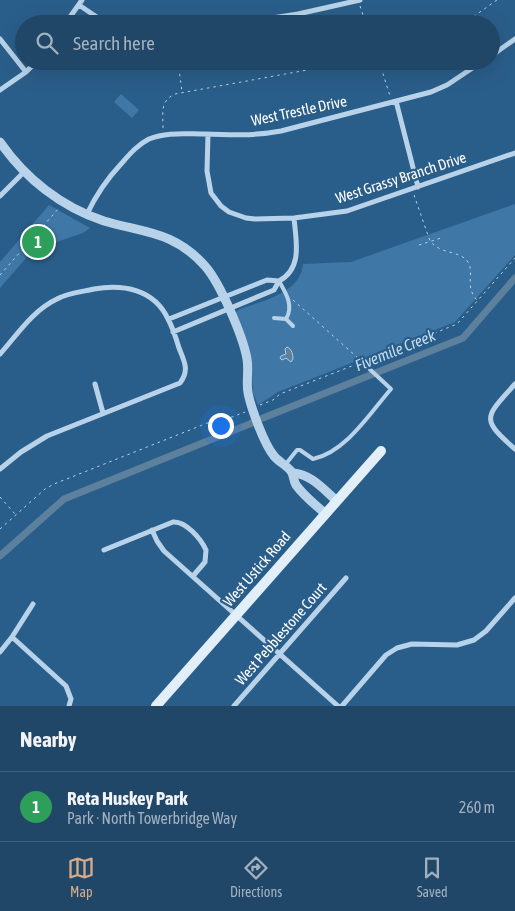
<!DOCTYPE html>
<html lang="en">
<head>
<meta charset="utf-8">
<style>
	:root { --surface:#204668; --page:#2d5071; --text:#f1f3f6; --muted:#a2b1c0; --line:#3d5e7c; --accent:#d6ab8b }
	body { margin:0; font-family:"Asap Condensed",sans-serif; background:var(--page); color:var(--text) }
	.you { position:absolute; left:220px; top:425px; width:18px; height:18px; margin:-12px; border:4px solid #fff; border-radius:50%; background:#1a73e8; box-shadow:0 0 0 8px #1a73e833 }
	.badge { display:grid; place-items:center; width:32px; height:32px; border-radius:50%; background:var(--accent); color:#fff; font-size:16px; font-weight:700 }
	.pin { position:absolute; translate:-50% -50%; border:2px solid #fff; box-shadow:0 1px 5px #0006 }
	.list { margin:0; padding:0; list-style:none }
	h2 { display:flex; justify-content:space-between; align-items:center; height:65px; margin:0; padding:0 20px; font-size:21px }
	h2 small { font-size:16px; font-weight:400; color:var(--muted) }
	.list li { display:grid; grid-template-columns:32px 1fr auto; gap:15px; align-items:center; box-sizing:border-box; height:70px; padding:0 20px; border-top:1px solid var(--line) }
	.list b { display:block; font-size:19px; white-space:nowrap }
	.list p { margin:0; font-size:16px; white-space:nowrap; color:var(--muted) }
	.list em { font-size:16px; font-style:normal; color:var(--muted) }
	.icon { flex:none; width:28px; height:28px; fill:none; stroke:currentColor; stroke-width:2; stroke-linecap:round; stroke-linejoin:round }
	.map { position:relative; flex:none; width:515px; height:706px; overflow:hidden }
	.search { position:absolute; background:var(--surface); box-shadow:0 5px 20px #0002; left:15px; right:15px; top:15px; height:55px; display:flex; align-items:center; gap:12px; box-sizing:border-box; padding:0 18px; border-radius:28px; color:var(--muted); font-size:19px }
	.sheet { height:135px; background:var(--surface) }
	nav { display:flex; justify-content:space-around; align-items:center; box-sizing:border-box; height:70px; border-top:1px solid var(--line); background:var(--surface); font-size:14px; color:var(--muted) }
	nav a { display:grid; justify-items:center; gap:2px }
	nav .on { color:var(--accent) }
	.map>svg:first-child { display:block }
</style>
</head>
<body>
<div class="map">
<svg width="515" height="706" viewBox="0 0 515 706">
	<rect width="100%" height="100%" fill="#2a5e8a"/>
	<path fill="#3f78a6" d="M121 94 139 110 132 118 114 102Z
		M515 204V255L455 322 278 392 258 405 253 393 252 369 235 313 240 309C262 301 301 293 303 264L351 262Z
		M49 205 90 228 83 233 33 250 0 288V262Z"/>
	<path fill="#5d809d" stroke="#adcfe9" d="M287 347C292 349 293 355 293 359L291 362 286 358 282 360 280 358 281 356 286 354 285 349Z"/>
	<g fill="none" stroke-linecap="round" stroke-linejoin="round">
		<path stroke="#5d809d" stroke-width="7" d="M263 418 463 338 515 278
			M0 556 64 499 252 423"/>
		<path stroke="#b8d3e9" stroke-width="1" stroke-dasharray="2.5 4" stroke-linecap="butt" d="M360 6 366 24
			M463 24 497 0
			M178 61 182 92
			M379 61 390 96
			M163 128C163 112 160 101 175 94L357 61
			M414 195 430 241C441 255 460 250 468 262 475 274 464 286 477 300
			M419 245 441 238
			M0 275 59 208
			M293 300 359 359
			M368 360 457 324 515 258
			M260 405 273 400 280 394 357 364
			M0 497 15 514
			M0 529 45 489 54 484 215 420 232 417 245 412"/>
		<path stroke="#b8d3e9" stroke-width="4" d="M279 281C286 293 294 306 286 319
			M274 318 286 319 293 326
			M285 465 297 450H300L313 459C346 452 370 413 391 389L362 362"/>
		<path stroke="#b8d3e9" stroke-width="5" d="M79 5 107 24
			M65 24 82 0
			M233 24 298 14 360 0
			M0 39 26 72
			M491 56 515 39
			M0 90 26 72 37 61
			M396 101 418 187
			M208 134 207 171 211 193 221 206 229 212 246 218 255 219 294 218 347 211 515 153
			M0 196 24 172
			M87 214C96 195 106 180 121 164 129 155 137 145 149 139 166 132 184 134 202 134 229 135 255 136 281 131L431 92 447 85 483 61
			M279 281C303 268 296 241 294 218
			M169 319 267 280 279 281 274 290 173 332
			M0 354C17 335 33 310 57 299 68 293 81 292 94 289 123 284 154 289 168 319 173 328 176 338 179 348 184 361 190 370 180 383L47 436 21 452 0 469
			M95 384 103 413
			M515 384C486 417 479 418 515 449
			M152 530 157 541 164 551 338 706
			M104 550 173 522C186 521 201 539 206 550L205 562 193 576
			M12 637 66 686 71 699 69 706
			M0 652 12 637 33 604
			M234 706 346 578
			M342 706 386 655 397 648 412 644 457 645 474 640 486 631 515 598"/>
		<path stroke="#b8d3e9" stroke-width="9" d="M0 142C25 178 61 207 104 221 144 233 174 231 205 266 220 283 243 336 247 359 249 370 246 382 248 393 251 408 264 444 274 456 279 462 286 465 291 471 294 475 293 480 296 485 304 496 315 505 326 514
			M293 473C311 474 324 490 337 501"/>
		<path stroke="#e2eef8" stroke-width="10" d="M156 706 381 451"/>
	</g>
	<g text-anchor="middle" stroke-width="4.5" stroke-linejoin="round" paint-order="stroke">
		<g font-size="15" fill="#fff" stroke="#2a5e8a">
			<text transform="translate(299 111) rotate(-12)" y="5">West Trestle Drive</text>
			<text transform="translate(401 178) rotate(-18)" y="5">West Grassy Branch Drive</text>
			<text transform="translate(257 569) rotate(-49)" y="5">West Ustick Road</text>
			<text transform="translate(281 634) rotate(-49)" y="5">West Pebblestone Court</text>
		</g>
		<g font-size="16" font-style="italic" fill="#c4ddf0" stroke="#2a5e8a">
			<text transform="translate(395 350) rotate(-22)" y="6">Fivemile Creek</text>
		</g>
	</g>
</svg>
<div class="you"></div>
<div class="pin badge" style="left:38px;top:242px;background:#2e9e5b">1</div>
<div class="search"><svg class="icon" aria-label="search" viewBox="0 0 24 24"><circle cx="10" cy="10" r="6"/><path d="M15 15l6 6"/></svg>Search here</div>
</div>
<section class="sheet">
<h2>Nearby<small></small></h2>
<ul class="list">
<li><span class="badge" style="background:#2e9e5b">1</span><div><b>Reta Huskey Park</b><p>Park · North Towerbridge Way</p></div><em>260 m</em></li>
</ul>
</section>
<nav>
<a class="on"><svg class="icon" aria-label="map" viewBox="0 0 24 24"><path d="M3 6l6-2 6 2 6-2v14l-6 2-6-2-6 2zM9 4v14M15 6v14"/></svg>Map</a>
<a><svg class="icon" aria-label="directions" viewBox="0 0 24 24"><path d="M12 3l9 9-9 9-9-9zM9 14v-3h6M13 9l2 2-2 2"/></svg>Directions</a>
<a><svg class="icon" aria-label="saved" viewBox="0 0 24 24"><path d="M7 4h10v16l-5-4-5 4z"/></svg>Saved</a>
</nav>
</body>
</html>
